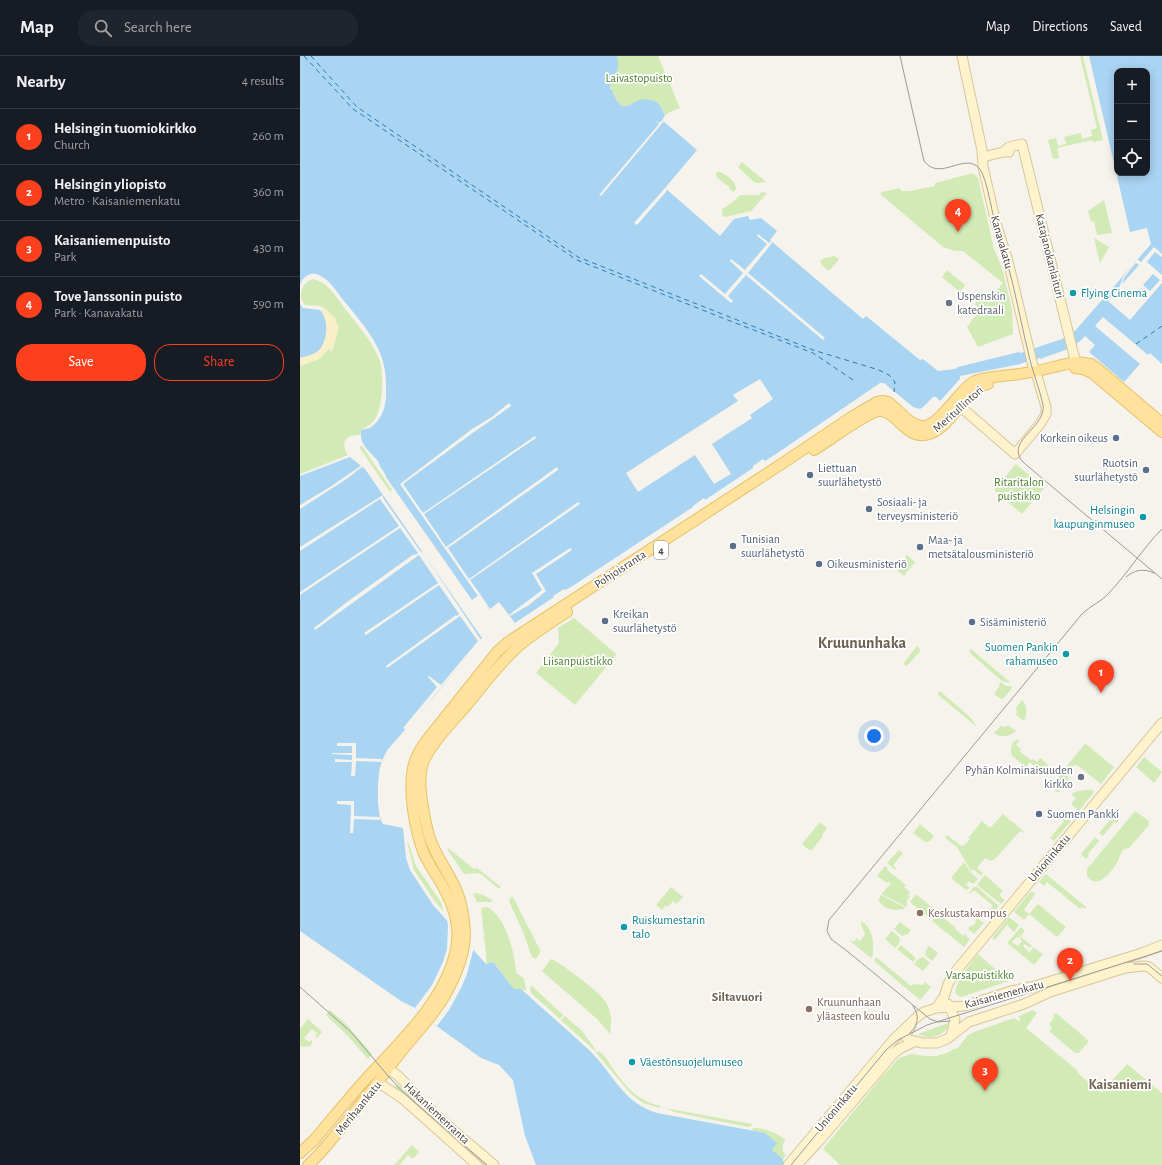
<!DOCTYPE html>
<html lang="en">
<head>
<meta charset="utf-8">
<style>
	:root { --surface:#171b24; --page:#20242c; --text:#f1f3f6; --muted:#9ea1a6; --line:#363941; --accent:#fc3f1d }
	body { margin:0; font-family:"Alegreya Sans",sans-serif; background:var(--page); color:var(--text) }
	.controls { position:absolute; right:12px; top:12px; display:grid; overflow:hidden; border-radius:8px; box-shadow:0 2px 10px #0003 }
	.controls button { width:36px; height:36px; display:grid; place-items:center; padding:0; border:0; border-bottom:1px solid var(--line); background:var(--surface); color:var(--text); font:20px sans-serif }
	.you { position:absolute; left:574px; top:680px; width:14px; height:14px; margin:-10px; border:3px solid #fff; border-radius:50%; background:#1a73e8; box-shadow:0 0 0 6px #1a73e833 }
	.badge { display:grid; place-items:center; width:26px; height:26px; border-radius:50%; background:var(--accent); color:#fff; font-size:13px; font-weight:700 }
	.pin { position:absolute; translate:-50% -33px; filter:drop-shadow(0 1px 2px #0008) }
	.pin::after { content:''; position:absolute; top:21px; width:14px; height:12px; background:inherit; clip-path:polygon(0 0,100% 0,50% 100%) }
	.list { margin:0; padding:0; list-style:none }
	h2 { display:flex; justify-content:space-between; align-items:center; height:52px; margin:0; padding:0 16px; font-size:17px }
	h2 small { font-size:13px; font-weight:400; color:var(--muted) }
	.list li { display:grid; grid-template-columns:26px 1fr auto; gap:12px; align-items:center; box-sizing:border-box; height:56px; padding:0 16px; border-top:1px solid var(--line) }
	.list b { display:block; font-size:15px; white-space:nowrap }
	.list p { margin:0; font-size:13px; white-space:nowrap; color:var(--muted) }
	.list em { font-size:13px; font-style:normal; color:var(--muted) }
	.actions { display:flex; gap:8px; padding:12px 16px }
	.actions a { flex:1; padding:9px 0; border:1px solid var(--accent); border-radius:16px; text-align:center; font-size:14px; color:var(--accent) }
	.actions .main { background:var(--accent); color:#fff }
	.icon { flex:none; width:22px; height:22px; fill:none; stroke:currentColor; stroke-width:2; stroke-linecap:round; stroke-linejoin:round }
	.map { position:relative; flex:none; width:862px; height:1109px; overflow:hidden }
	header { display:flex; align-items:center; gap:24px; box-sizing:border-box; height:56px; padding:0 20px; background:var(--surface); border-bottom:1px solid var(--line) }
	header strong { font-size:19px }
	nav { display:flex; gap:22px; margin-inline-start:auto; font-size:14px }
	.search { width:280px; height:36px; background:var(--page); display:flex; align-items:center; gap:10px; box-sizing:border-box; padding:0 14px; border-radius:16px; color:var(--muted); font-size:15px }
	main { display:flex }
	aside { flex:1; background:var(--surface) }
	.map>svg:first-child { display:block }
</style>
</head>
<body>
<header>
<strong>Map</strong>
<div class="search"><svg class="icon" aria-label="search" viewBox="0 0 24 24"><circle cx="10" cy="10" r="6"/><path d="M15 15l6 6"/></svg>Search here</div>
<nav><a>Map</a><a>Directions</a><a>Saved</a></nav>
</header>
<main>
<aside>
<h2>Nearby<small>4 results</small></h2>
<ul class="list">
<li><span class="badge">1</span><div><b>Helsingin tuomiokirkko</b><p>Church</p></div><em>260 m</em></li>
<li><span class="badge">2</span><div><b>Helsingin yliopisto</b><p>Metro · Kaisaniemenkatu</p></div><em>360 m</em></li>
<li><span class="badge">3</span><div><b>Kaisaniemenpuisto</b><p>Park</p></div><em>430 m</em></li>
<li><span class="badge">4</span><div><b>Tove Janssonin puisto</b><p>Park · Kanavakatu</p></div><em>590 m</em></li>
</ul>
<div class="actions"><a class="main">Save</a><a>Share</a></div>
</aside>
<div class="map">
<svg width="862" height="1109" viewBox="0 0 862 1109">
	<rect width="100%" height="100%" fill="#f6f3ec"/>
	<path fill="#d2eab5" d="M317 0H358L380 52 368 57 365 60 360 48C356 47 351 45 347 44 338 43 332 50 322 50L315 42 313 35 309 32 318 5Z
		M780 0H783L803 84 793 86 792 84 757 92 759 102 753 103 748 84 756 82 758 90 766 88 764 81 781 77 782 83 792 80 791 74 797 72Z
		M442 106 466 126 457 127 454 126 438 111Z
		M417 115C424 117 436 124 436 133L433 136 429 132V130L426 129 416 120Z
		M673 117 678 122 694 193 702 212 712 253 713 278 678 291 667 271 680 254 675 248 680 241 687 246 703 227 663 195H655L643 191 580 138 582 136 600 132 601 135H610L635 130V127Z
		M461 136 467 137 451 155 425 161 422 159V153L432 147 440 139H460Z
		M804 144 812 177 797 179 794 165 791 166 788 155Z
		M794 182 809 191 800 207Z
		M534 200 539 203 529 215 523 210 520 206 522 203Z
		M647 214 665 229 660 236 642 221Z
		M13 223C28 226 37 242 46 254 58 269 73 286 80 305 84 319 83 350 75 363 72 368 66 371 61 374L60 379C45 378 40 387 48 399L0 418V310L19 303 22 287V254L24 252 19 250 5 249C4 247 1 243 1 241 0 233 6 225 13 223Z
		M62 390 92 434 90 436 59 391Z
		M716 408 744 432 722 458 694 434Z
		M607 499 615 506 604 520 596 513Z
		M274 562 315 597 316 599 275 649 236 617 259 587 258 572Z
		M617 590 621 594 607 610 603 608Z
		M671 593 711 627 702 625 671 598 669 596Z
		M700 626 706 630H711L712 632 704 642 701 643 694 638 699 631Z
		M640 635 671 662 677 671 637 638Z
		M722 644C728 651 727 658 724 665L716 659 717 656 716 652Z
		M708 669 716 675C709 681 702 682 694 677L701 670 705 671Z
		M716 684H720L716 689 721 693 719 695 731 704 733 703 737 706 741 702 749 710 742 719 741 717V716L730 706 726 711 712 700C710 694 711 687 716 684Z
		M786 688 814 711 801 728 777 709 772 710 769 713 768 729 763 731 758 737 750 731 784 689Z
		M844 701 862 716 854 727 836 711Z
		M787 734H792L794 736 779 755 771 748 776 742 771 738 778 735Z
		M835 755 849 765V769L829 792 824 793C819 799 820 802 817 807 811 816 796 836 787 819V813Z
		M762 757 771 765 754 785 750 782 764 765 759 761Z
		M703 758 708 762V763L712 766H713L724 776 723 777 720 775 694 804 691 805 685 802 677 812 683 817 681 820 673 813 671 815 657 791 645 782 647 779 661 790 663 789 664 790 670 783 668 782 682 765 690 772Z
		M814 759 819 764 816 767 814 766 803 780 799 777Z
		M520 766 527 772 522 779 523 780 512 794H509L502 788Z
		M620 768 634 780 630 785 625 786 613 777Z
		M795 781 799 785 788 798 789 799 786 803 781 798Z
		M107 786H108L116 810 141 846 144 856 134 844 114 814Z
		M148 792 174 813 177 812 201 831 199 833 181 818 176 817 164 818 147 793Z
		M599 794 603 797 593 809 596 812 595 814 587 807Z
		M664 806 671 817 678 823 673 828 669 825 666 829 670 832 666 834 651 822Z
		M585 810 588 812 587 814 606 829 604 831 610 836 608 839 610 841 607 844V851L581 838 591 828 588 826 587 827 577 820Z
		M746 818 786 851 785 853 782 851 780 853 747 826 744 830 739 826Z
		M685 819 703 835 699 839 705 844 701 848 677 829Z
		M371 831 383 841 376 848 373 845 368 851 366 849 362 854 356 849Z
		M674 831H677L699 850 698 851 687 842 698 851 690 860 687 857 693 850 674 834 670 838 669 837Z
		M731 835 735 838 724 854 729 858 738 848 766 871 757 881 729 858 724 864 714 856Z
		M176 837 183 839 192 844V846H177L173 838Z
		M616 838 634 853 629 862 610 846Z
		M581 839 606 852C594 856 585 854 578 844Z
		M211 841H213L240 894V897L236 903 232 901 230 896 223 876 209 845Z
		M187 851C206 860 215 898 216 917L224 922 226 935 221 933H214L193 906 187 908 181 852Z
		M638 857 656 872 655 873 663 880 664 878 670 883 664 891 632 865Z
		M709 861 719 869 714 876 707 869 695 884 692 882Z
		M677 862 684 867 674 878 668 873 671 869 673 870 676 866 675 865Z
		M561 865C574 873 573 885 573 899L571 902 550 885V884L554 886 557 882 560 885 565 878 561 869Z
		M600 866 611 874 608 878 602 880 594 873Z
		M721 871 725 875 721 880 717 877 720 880 719 882 717 881 712 886 718 890 722 885 720 883 721 881 732 890 730 892 725 888 723 890 730 897 733 891 743 898 734 909 707 887Z
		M592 875 600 882 599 888 595 892 585 883Z
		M601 889 616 902 613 906 597 893Z
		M629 890 638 897 632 905 625 899 626 894Z
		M678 898 709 925 661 941 657 939 655 935 660 921Z
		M576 901 611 930 613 928 623 929 625 926 631 931 620 944 574 905Z
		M623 901 630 907 623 915 614 908 618 903Z
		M251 903C257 904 302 938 305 945 312 956 312 966 310 978L297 963 242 915Z
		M231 929 263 959 260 963 232 938 230 934Z
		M30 954 47 969 72 998 68 1003 48 980 26 959Z
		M733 954 737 957 726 972 777 1014 778 1017 801 1037 827 1008 862 1037V1109H540L523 1093 580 1023 599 1002 611 998 626 1000H636L647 997 656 992 657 993 667 980 674 976 714 962 720 966 719 960Z
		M756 957 789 985 779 997H775L749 975 752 972 749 968 754 962 753 960Z
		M265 960 282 975 296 994 295 995 261 964Z
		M8 963 22 976 17 982 15 980 17 977 12 973 4 982 9 986 11 984 13 986 10 990 2 991 0 989V973Z
		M651 966C646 979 631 985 618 978Z
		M298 995C306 999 309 1007 314 1014 327 1033 338 1044 360 1050V1052L343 1047 331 1038 296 997Z
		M97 1028 189 1109H181L94 1032Z
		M365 1052 452 1068V1069L448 1071 374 1056Z
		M453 1072C465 1072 477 1077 486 1084 481 1088 482 1095 486 1100L483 1103 472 1094 465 1077 452 1075Z
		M112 1089 119 1096 113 1103 108 1099 100 1109H94Z"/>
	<path fill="#f9efc9" d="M25 252 35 262 39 272 32 296 29 293 19 303 0 310V302C18 296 27 290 26 269 26 264 23 259 22 254Z"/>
	<path fill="#a9d4f2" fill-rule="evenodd" d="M0 0H317C320 11 316 24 309 32L313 35C314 42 317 45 322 50 330 50 331 48 337 45 343 42 355 44 359 48 362 51 363 56 365 60L362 64 397 94 365 132 420 180 434 163 448 160 450 164 461 162 477 175 470 184 471 185 563 263 566 260 620 304 623 303 638 315 655 313 658 311 719 296 720 297 762 283 774 276 851 188 847 172 830 176 789 0H862V308L850 297 848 299 803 261 795 270 840 308 824 326 789 296 795 289 785 280C772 295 758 295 741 303L740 302 722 307 721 308 660 320V323L640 345 636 341H633L623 351 620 353 613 351 584 327H580L476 398 465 405 463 403 453 410V412L405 444 404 442 393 450V451L271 531 265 534 264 533 253 540 254 541 215 567 199 546 190 553 180 538 172 544 86 421C85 416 82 414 80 410 78 407 80 407 77 404 69 394 59 389 61 374 64 373 67 373 70 372 83 364 87 347 86 334 86 326 86 318 84 310 80 287 59 263 44 245 37 236 28 221 16 218 8 217 2 222 0 229ZM817 15H847V117H817Z
		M0 248 3 252 20 254C29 264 28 286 18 295 13 299 6 300 0 302Z
		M50 401 65 413 182 582 134 641 88 693C85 698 83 702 81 708 77 719 76 759 83 768L103 772 106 802 110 814 133 849 186 908 193 906 214 933H221C243 953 266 973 288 993 313 1016 321 1046 357 1057L465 1077 477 1087 472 1094 483 1103V1105L488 1109H236L225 1080 213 1024 199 1009 181 1002 138 971 115 952 101 945 0 875V420Z"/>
	<path fill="#f6f3ec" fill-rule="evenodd" d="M354 63 359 67 363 64 364 65 301 140 299 139 359 68Z
		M365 132 367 134 365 137 337 169 334 167Z
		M458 178 469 187 471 185 472 187 448 217 525 282 523 284 446 219 428 240 433 245 431 247 399 220 401 218 425 238 443 217 430 205 431 203 445 214 467 188 457 180Z
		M854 191 862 198V201L855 196 847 206 862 219V227L830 264 808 245 814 238 810 235 811 234 815 237 819 232 823 221 835 206 836 207 834 209 824 222 822 228 839 209 835 206 837 203 841 206ZM853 218 860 224 850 235 843 229Z
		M460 323 473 343 450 359 452 362 412 388 431 418 414 428 395 399 338 436 326 417 438 345 433 339Z
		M209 347 211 350 193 363 174 376 103 428 123 457 235 380 236 382 124 458 146 491 257 411 258 414 148 492 169 523 278 446 280 448 170 524 180 538 178 540 100 428 172 373 192 361Z
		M62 409 63 410 48 422 0 453V449L30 431Z
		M83 439V442L121 496 122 495 181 584 106 674 103 672 137 631 128 621 129 620 141 629 178 585 160 560 87 612 86 610 156 559 157 560 159 558 139 529 66 579 64 577 138 527 119 499 15 574 14 572 47 546 114 498 115 499 118 497 100 472 0 539V536L99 470 80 443 0 495V491Z
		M270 492 272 494 236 518 246 535 229 549 210 560 209 559 242 534 232 517Z
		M37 687H56V702L82 703V706L56 705 55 720H51L52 706H35V703L52 704V699L32 698V697H52V690H37Z
		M37 745H54V760L80 761V764L54 763 53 777H50L51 749 37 748Z
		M147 862 174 891 167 918 161 932 149 954 137 970 115 952 132 929 143 906 147 893 148 870Z"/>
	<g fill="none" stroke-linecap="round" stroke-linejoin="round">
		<path stroke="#2e7ab2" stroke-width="1" stroke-dasharray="5 4" stroke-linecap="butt" d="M4 0 53 53 277 204 420 261 513 297 553 324
			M11 0 57 51 278 201 513 294 579 314 589 319 595 326 594 336
			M836 288 862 270"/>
		<g stroke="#d6c79b" stroke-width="11">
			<path id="secondary" d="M703 96 709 91 722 88 777 312
				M683 101 703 96H709
				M655 346 715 398 740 368 746 358V351L737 320 733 310 708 205 696 167 683 111 682 94 662 0
				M648 948 655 963 651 980
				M636 952 644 941 648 928 656 915 862 667
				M611 970 606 978V981L609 984 623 987H637L647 983 669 966 724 948 750 936 825 912 844 910 849 911 862 922
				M81 1011C100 1015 109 1034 122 1046 145 1068 170 1088 194 1109
				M79 1027 103 1043 177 1109
				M488 1109 594 983 617 961 624 956 636 952 664 950 711 935 735 930 842 897 862 889
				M497 1109 520 1084 594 997 601 992 614 986"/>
		</g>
		<g stroke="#e6c16a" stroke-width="12">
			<path id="primary" d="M775 312 783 313 792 317 862 376
				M514 394C526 387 569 355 579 355 598 354 606 388 632 377 653 368 667 331 688 328
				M0 1097 14 1084C31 1064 48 1043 65 1024 99 987 146 944 156 893 161 869 153 848 141 827 135 818 129 808 124 798 115 775 108 736 113 712 115 702 120 693 126 685L197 596 208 586 483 407 550 362 577 346 583 345 588 346C599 353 609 370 623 370 639 370 659 335 673 326 684 320 712 320 725 317 742 315 759 309 776 306L791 308 797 312 862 367
				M8 1109C21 1098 31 1084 42 1071 60 1050 77 1027 94 1005 110 983 130 965 144 941 155 922 165 900 165 877 164 859 161 841 152 825 144 810 134 796 129 780 124 760 117 730 122 710 126 693 154 664 166 650 183 630 199 607 220 589 234 577 250 567 267 556"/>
		</g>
		<use href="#secondary" stroke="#fff3cd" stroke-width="9"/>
		<use href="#primary" stroke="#ffe39c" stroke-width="10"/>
		<path stroke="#9a9a9a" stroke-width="1" d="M600 0 624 105C640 126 664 96 679 112 687 121 692 158 696 171 698 181 703 191 706 202 716 237 722 273 731 308 735 322 740 335 743 349 745 366 725 376 719 390 717 397 719 402 724 407L862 523
			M826 521C834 514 844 512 854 517
			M834 908H847L862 920
			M0 931 51 976 89 1021 103 1036 187 1109
			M650 965 638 966 630 963 547 895 531 883 527 875 529 864 782 558C790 550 801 546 809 537 828 517 842 493 862 473
			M610 977C618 969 620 960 613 950
			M491 1109 586 994 598 984 627 969 862 895"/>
	</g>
	<g fill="#0f9aa8" stroke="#fff" stroke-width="1.5">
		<circle cx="773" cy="237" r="4"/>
		<circle cx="843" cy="461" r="4"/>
		<circle cx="766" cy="598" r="4"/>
		<circle cx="324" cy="871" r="4"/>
		<circle cx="332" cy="1006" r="4"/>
	</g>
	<g fill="#6b7280" stroke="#fff" stroke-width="1.5">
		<circle cx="649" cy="247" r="4"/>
		<circle cx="781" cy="721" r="4"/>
	</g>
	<g fill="#5c6f8a" stroke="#fff" stroke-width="1.5">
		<circle cx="816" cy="382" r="4"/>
		<circle cx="846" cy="414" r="4"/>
		<circle cx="510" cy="419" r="4"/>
		<circle cx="569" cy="453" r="4"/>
		<circle cx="433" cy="490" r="4"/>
		<circle cx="620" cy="491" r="4"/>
		<circle cx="519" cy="508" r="4"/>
		<circle cx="305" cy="565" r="4"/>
		<circle cx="672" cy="566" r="4"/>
		<circle cx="739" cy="758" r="4"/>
	</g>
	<g fill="#8d6e63" stroke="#fff" stroke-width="1.5">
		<circle cx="620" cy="857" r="4"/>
		<circle cx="509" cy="953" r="4"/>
	</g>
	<g text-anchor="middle" stroke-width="3.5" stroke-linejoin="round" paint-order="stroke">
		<rect fill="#fff" stroke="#817c74" stroke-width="1" x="354" y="485" width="14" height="18" rx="3"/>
		<g font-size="11" font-weight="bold" fill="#4b4439">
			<text x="361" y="498">4</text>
		</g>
		<g font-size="12" fill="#4a7f2a" stroke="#fff">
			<text x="339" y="26">Laivastopuisto</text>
			<text x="719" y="430">Ritaritalon<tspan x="719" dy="14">puistikko</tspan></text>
			<text x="278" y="609">Liisanpuistikko</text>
			<text x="680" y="923">Varsapuistikko</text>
		</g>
		<g font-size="12" fill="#4b4439" stroke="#fff">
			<text transform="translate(702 186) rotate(74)" y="4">Kanavakatu</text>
			<text transform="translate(750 200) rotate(76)" y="4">Katajanokanlaituri</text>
			<text transform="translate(658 353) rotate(-42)" y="4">Meritullintori</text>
			<text transform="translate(320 513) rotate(-33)" y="4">Pohjoisranta</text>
			<text transform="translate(749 802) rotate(-50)" y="4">Unioninkatu</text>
			<text transform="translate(704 938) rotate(-15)" y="4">Kaisaniemenkatu</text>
			<text transform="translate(58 1052) rotate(-51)" y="4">Merihaankatu</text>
			<text transform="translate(536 1052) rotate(-50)" y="4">Unioninkatu</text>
			<text transform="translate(137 1057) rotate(43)" y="4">Hakaniemenranta</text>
		</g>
		<g font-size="12" fill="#0d838f" stroke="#fff" text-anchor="start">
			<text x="781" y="241">Flying Cinema</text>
			<text x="835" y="458" text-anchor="end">Helsingin<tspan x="835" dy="14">kaupunginmuseo</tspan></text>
			<text x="758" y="595" text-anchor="end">Suomen Pankin<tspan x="758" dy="14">rahamuseo</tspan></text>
			<text x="332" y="868">Ruiskumestarin<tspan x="332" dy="14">talo</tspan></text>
			<text x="340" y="1010">Väestönsuojelumuseo</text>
		</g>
		<g font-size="12" fill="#5b616d" stroke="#fff" text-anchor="start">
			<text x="657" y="244">Uspenskin<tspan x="657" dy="14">katedraali</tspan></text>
			<text x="773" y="718" text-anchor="end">Pyhän Kolminaisuuden<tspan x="773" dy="14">kirkko</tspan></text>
		</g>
		<g font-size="12" fill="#4e5e75" stroke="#fff" text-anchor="start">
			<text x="808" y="386" text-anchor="end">Korkein oikeus</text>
			<text x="838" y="411" text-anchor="end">Ruotsin<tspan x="838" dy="14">suurlähetystö</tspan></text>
			<text x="518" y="416">Liettuan<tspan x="518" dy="14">suurlähetystö</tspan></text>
			<text x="577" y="450">Sosiaali- ja<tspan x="577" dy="14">terveysministeriö</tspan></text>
			<text x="441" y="487">Tunisian<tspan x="441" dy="14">suurlähetystö</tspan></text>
			<text x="628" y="488">Maa- ja<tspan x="628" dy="14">metsätalousministeriö</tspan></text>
			<text x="527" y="512">Oikeusministeriö</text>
			<text x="313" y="562">Kreikan<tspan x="313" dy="14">suurlähetystö</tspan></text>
			<text x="680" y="570">Sisäministeriö</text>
			<text x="747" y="762">Suomen Pankki</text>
		</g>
		<g font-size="12" fill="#785e54" stroke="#fff" text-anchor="start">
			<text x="628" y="861">Keskustakampus</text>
			<text x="517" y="950">Kruununhaan<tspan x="517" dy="14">yläasteen koulu</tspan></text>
		</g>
		<g font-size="13" font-weight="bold" fill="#6e6250" stroke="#fff">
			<text x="437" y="945">Siltavuori</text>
		</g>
		<g font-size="14" font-weight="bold" fill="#6e6250" stroke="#fff">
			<text x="820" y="1033">Kaisaniemi</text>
		</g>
		<g font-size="16" font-weight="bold" fill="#6e6250" stroke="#fff">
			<text x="562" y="592">Kruununhaka</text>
		</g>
	</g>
</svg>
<div class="controls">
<button>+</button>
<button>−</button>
<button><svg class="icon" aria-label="locate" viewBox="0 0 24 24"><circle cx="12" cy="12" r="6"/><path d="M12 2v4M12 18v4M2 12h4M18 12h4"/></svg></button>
</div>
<div class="you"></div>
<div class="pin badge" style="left:801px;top:637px">1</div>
<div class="pin badge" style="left:770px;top:925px">2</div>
<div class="pin badge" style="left:685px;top:1035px">3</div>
<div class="pin badge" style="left:658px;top:176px">4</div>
</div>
</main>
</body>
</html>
